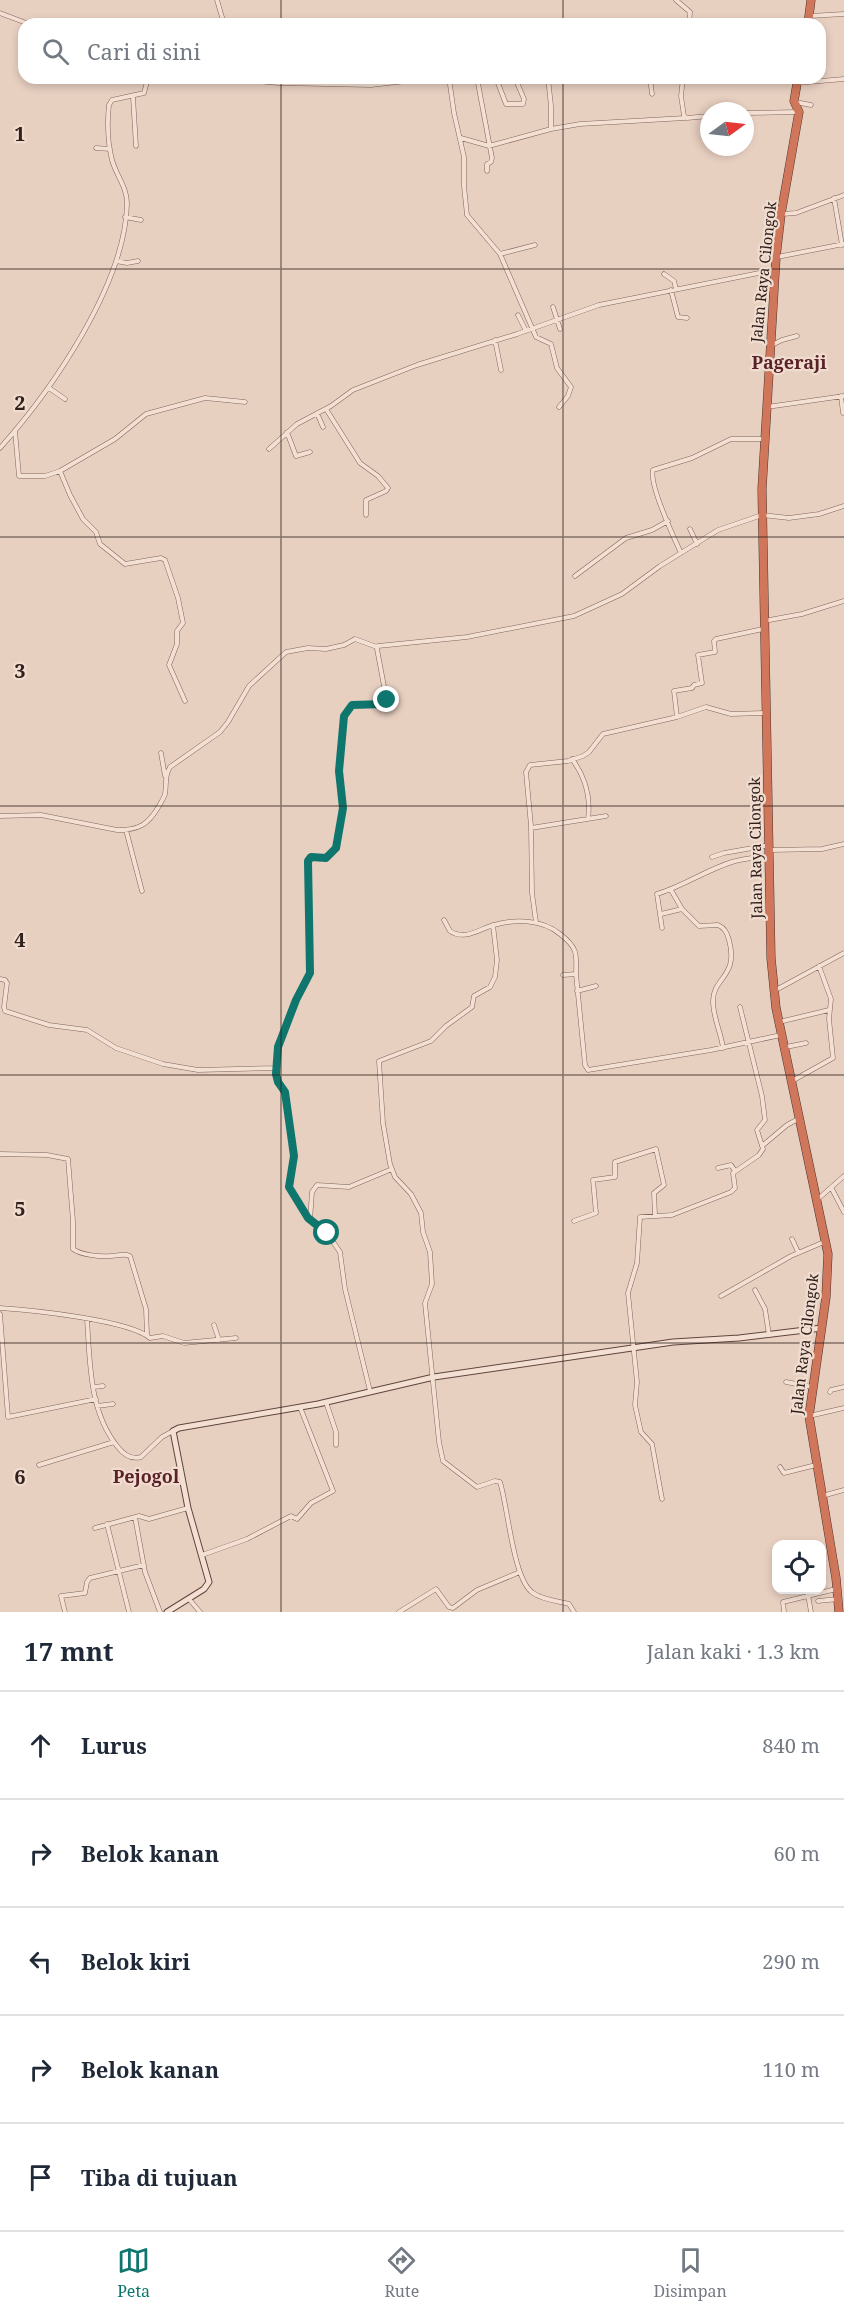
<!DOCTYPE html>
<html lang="id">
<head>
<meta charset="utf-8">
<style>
	:root { --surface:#fff; --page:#f2f2f3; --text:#1f2937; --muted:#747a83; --line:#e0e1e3; --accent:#0f766e }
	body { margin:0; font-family:"Noto Serif",serif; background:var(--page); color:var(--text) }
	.controls { position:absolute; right:18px; bottom:18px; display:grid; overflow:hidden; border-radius:12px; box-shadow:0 3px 9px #0003 }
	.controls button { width:54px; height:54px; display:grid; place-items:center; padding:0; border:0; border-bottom:2px solid var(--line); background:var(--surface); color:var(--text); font:30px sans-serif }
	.compass { position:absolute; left:700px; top:102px; width:54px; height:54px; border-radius:50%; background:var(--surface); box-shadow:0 3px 9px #0003; rotate:75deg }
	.stop { position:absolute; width:18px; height:18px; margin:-14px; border:4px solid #0f766e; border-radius:50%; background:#fff }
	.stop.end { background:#0f766e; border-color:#fff; box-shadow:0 2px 6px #0008 }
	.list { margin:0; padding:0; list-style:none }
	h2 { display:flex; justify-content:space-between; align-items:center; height:78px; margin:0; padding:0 24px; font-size:26px }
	h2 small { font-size:20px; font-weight:400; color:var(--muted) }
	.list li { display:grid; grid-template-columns:39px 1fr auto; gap:18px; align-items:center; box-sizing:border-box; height:108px; padding:0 24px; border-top:2px solid var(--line) }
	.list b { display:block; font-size:22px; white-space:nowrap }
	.list em { font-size:20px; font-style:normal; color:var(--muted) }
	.icon { flex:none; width:33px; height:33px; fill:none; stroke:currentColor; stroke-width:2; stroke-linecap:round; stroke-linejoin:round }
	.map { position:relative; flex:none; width:844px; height:1612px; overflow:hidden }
	.search { position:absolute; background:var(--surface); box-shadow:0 3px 9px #0003; left:18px; right:18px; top:18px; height:66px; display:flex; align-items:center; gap:15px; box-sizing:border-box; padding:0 21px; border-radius:18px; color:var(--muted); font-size:22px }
	.sheet { height:618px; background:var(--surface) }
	nav { display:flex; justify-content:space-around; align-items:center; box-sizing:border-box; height:84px; border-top:2px solid var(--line); background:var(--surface); font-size:16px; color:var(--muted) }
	nav a { display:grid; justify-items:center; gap:3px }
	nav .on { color:var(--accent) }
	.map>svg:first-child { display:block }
</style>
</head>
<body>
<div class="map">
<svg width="844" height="1612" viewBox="0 0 844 1612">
	<rect width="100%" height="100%" fill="#e8d0c1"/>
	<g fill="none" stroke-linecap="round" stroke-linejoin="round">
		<g stroke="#80635b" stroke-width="5">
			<path id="street" d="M217 0 224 24
				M676 0 690 12 689 24
				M0 13 29 24
				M810 16 844 14
				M224 78 279 83 371 85 432 78
				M449 78 454 113 464 157V186L467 215 500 254 536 337 551 344 557 368 571 387 568 396 559 407
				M477 78 492 158 491 162 487 164V171
				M496 78 506 104H523L524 99 515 78
				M650 78 652 94
				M683 78 681 96 684 116 687 118 709 116
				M774 78V81
				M797 83 844 79
				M133 97 136 146
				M795 102 811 105
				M745 113 798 112
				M551 129 580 124 685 118
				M461 138 489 146 551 129V106L548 78
				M96 148 110 149
				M834 198 842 245
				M782 214 796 213 844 195
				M125 217 141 220
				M500 254 535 245
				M777 257 844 244
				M116 261 127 263 138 261
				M664 274 674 281 676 289
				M671 290 678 317 687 318
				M553 307 560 329
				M518 315 526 331
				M495 340 501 370
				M770 346 782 340 797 336
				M49 388 65 399
				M841 396 843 413
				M767 407 844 396
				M326 409 360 463 378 476 388 488 386 491 366 500V515
				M317 413 323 427
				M15 431 19 476H45L60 471 70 495 83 519 96 532 100 544 125 564 161 558 165 560 178 598 183 623 177 631V644L169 665 185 701
				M287 432 296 456 310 452
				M0 448C52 390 126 283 127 203 127 187 116 175 112 160 108 144 107 122 109 105L112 100 144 93 148 78
				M269 449 297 424 331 406 353 390 417 365 517 334 599 305 774 270
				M60 471 115 439 146 414 205 398 245 402
				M690 529 697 544
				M681 553C674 538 649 484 653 470L692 458 731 439H764
				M575 576 626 538 652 530 668 521
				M764 621 802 614 844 601
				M677 717 674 691 692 688 694 685 702 683 698 655 715 652 714 641 716 639 763 629
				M161 753 165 776
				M572 759C586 778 591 797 588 819
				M0 816 41 815 117 830C139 830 148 825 159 806 161 802 164 798 165 794 167 783 164 777 170 767L220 732 228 722 249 686 286 652 308 648 326 649 344 645 355 639 377 647
				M531 828 606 816
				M126 830 142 891
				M771 850 822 849 844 844
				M712 857 724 853 770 845
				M671 890 682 909
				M661 914 682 909 699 926 718 925C725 928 727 933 729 940 739 977 713 977 713 1001 713 1018 721 1032 723 1048
				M444 920 450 931C465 941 479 929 494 925 515 919 542 919 560 934 577 947 577 953 576 974L585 1065 588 1070 711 1050 781 1035
				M536 922 532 893 531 826 526 772 530 765 568 761 583 756 589 752 603 734 677 717 706 707 731 714 766 713
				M493 925 497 960 495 977 490 987 474 996 472 1007 446 1026 431 1041 379 1061 383 1123 390 1164 395 1177 411 1194 421 1213 423 1232 430 1252 432 1284 425 1303 439 1442 443 1461 477 1487 495 1481 500 1482C508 1507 513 1580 533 1593 543 1600 558 1601 569 1604L574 1612
				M662 928 657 894C684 886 706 870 732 862 745 858 758 858 770 855
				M563 975 576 974
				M0 979 5 980 7 983 4 1007 5 1011 49 1025 87 1030 116 1048 163 1064 198 1070 276 1068 278 1047 296 1000 310 973 308 861 311 857 325 858 336 848 343 809 339 771 344 716 352 705 384 704 387 702 377 649 378 646 467 637 574 616 622 594 660 566 718 530 762 515 789 518 819 514 844 506
				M577 991 596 986
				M774 991 844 953
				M779 1022 829 1010
				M786 1047 806 1043
				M276 1068 277 1082 285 1092 294 1157 290 1189 307 1218 327 1233 340 1252 345 1289 370 1391
				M792 1081 833 1058 829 1019 831 999 819 966
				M762 1146 787 1125 798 1119
				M0 1154 47 1155 68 1159 73 1221V1249C81 1255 100 1257 111 1256 118 1256 123 1253 130 1256L146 1309 147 1335
				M718 1168 731 1165 735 1171
				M832 1189 844 1212
				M818 1199 844 1176
				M310 1220 312 1192 317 1185 349 1187 392 1169
				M574 1221 596 1213 593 1180 615 1177V1162L656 1149 664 1185 654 1193 655 1215
				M792 1239 798 1252
				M755 1290 765 1309 769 1335
				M721 1296 791 1256 824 1242
				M0 1308C31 1310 129 1320 150 1338L163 1336 184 1343 236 1338
				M0 1314 8 1417 96 1399
				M87 1319C90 1362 89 1411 117 1446 123 1454 131 1460 141 1457L162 1437 173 1431
				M214 1325 219 1340
				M786 1382 812 1387
				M94 1387 103 1386
				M830 1392 831 1390 844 1387
				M326 1402 336 1432V1445
				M97 1406 113 1404
				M809 1416 844 1408
				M39 1465 114 1442
				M780 1467 784 1473 816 1465
				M822 1496 844 1490
				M662 1499 652 1444 641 1432 635 1405 637 1382 628 1293 637 1263 640 1217 672 1215 731 1192 735 1188 733 1173 759 1155 763 1149 757 1130 765 1120 762 1096 740 1007
				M135 1517 145 1572 160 1612
				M107 1524 129 1612
				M95 1528 139 1516 149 1519 188 1508
				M202 1555 247 1539 291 1516 297 1519 311 1503 333 1491 300 1407
				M808 1595 811 1612
				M189 1599 200 1612
				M818 1601 838 1599
				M65 1612 61 1596 85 1593 87 1582 90 1578 144 1565
				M399 1612 436 1589 449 1607 453 1608 477 1590 520 1572
				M784 1612 783 1602 836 1589"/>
		</g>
		<g stroke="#61443e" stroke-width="7">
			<path id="secondary" d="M167 1612 204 1589 209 1582 188 1508 173 1431 179 1428 318 1404 434 1377 673 1342 739 1338 822 1328"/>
		</g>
		<g stroke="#4e332f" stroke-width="9">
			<path id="highway" d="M808 24 811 0
				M798 78 794 101 799 112 781 214 776 257 762 489 771 958 776 1008 828 1254 826 1297 809 1416 836 1578 839 1612"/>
		</g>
		<use href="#street" stroke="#f4e0d3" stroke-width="4"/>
		<use href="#secondary" stroke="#f4e0d3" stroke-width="5"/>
		<use href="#highway" stroke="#d0765a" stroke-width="8"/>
	</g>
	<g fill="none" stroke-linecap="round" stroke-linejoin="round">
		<path stroke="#0f766e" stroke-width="8" d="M327 1233 308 1218 289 1187 294 1156 285 1092 278 1082 276 1074 278 1047 296 1000 310 973 308 861 311 857 326 858 336 848 343 808 339 771 344 716 352 705 384 704 387 700"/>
	</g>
	<path fill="none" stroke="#31211d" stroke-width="1.5" stroke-opacity="0.55" d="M281 0V24M563 0V24M281 78V1612M563 78V1612M0 269H844M0 537H844M0 806H844M0 1075H844M0 1343H844"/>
	<g text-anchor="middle" stroke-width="4.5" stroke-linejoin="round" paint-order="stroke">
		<g font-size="15" fill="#31211d" stroke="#f1ddd0">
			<text transform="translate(764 272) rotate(-84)" y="5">Jalan Raya Cilongok</text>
			<text transform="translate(756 848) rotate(-91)" y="5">Jalan Raya Cilongok</text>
			<text transform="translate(805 1344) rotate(-83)" y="5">Jalan Raya Cilongok</text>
		</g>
		<g font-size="18" font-weight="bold" fill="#592128" stroke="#f1ddd0">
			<text x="789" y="369">Pageraji</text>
			<text x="146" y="1483">Pejogol</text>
		</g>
	</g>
	<g font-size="20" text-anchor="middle" font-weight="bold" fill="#31211d" stroke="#f1ddd0" stroke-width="4.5" stroke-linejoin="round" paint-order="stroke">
		<text x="20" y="141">1</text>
		<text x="20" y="410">2</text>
		<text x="20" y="678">3</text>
		<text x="20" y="947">4</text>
		<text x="20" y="1216">5</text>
		<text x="20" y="1484">6</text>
	</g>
</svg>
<div class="controls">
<button><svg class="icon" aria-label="locate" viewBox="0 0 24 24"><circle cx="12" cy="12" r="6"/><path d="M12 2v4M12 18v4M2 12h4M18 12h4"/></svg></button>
</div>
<svg class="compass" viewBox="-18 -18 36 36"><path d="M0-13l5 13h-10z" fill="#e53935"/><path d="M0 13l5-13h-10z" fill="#747a83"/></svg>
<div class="stop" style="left:327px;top:1233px"></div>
<div class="stop end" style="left:387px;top:700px"></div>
<div class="search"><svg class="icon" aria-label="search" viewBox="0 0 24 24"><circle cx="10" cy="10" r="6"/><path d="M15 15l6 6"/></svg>Cari di sini</div>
</div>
<section class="sheet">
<h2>17 mnt<small>Jalan kaki · 1.3 km</small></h2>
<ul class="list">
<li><svg class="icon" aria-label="ahead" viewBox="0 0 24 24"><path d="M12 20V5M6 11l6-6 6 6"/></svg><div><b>Lurus</b></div><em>840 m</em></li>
<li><svg class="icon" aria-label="right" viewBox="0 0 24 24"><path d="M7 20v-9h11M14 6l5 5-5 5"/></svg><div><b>Belok kanan</b></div><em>60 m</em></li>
<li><svg class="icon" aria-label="left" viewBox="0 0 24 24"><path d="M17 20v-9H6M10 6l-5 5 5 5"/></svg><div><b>Belok kiri</b></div><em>290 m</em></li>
<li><svg class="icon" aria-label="right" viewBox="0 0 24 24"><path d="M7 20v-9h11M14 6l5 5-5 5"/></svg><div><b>Belok kanan</b></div><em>110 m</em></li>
<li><svg class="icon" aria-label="arrive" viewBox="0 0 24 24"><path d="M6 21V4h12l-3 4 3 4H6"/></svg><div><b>Tiba di tujuan</b></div></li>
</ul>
</section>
<nav>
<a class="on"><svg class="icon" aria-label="map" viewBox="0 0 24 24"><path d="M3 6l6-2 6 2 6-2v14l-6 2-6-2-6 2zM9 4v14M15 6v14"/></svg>Peta</a>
<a><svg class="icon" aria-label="directions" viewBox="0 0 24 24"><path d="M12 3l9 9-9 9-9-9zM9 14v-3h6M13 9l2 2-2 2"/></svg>Rute</a>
<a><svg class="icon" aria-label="saved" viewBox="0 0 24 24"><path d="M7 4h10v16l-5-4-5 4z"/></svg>Disimpan</a>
</nav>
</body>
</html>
